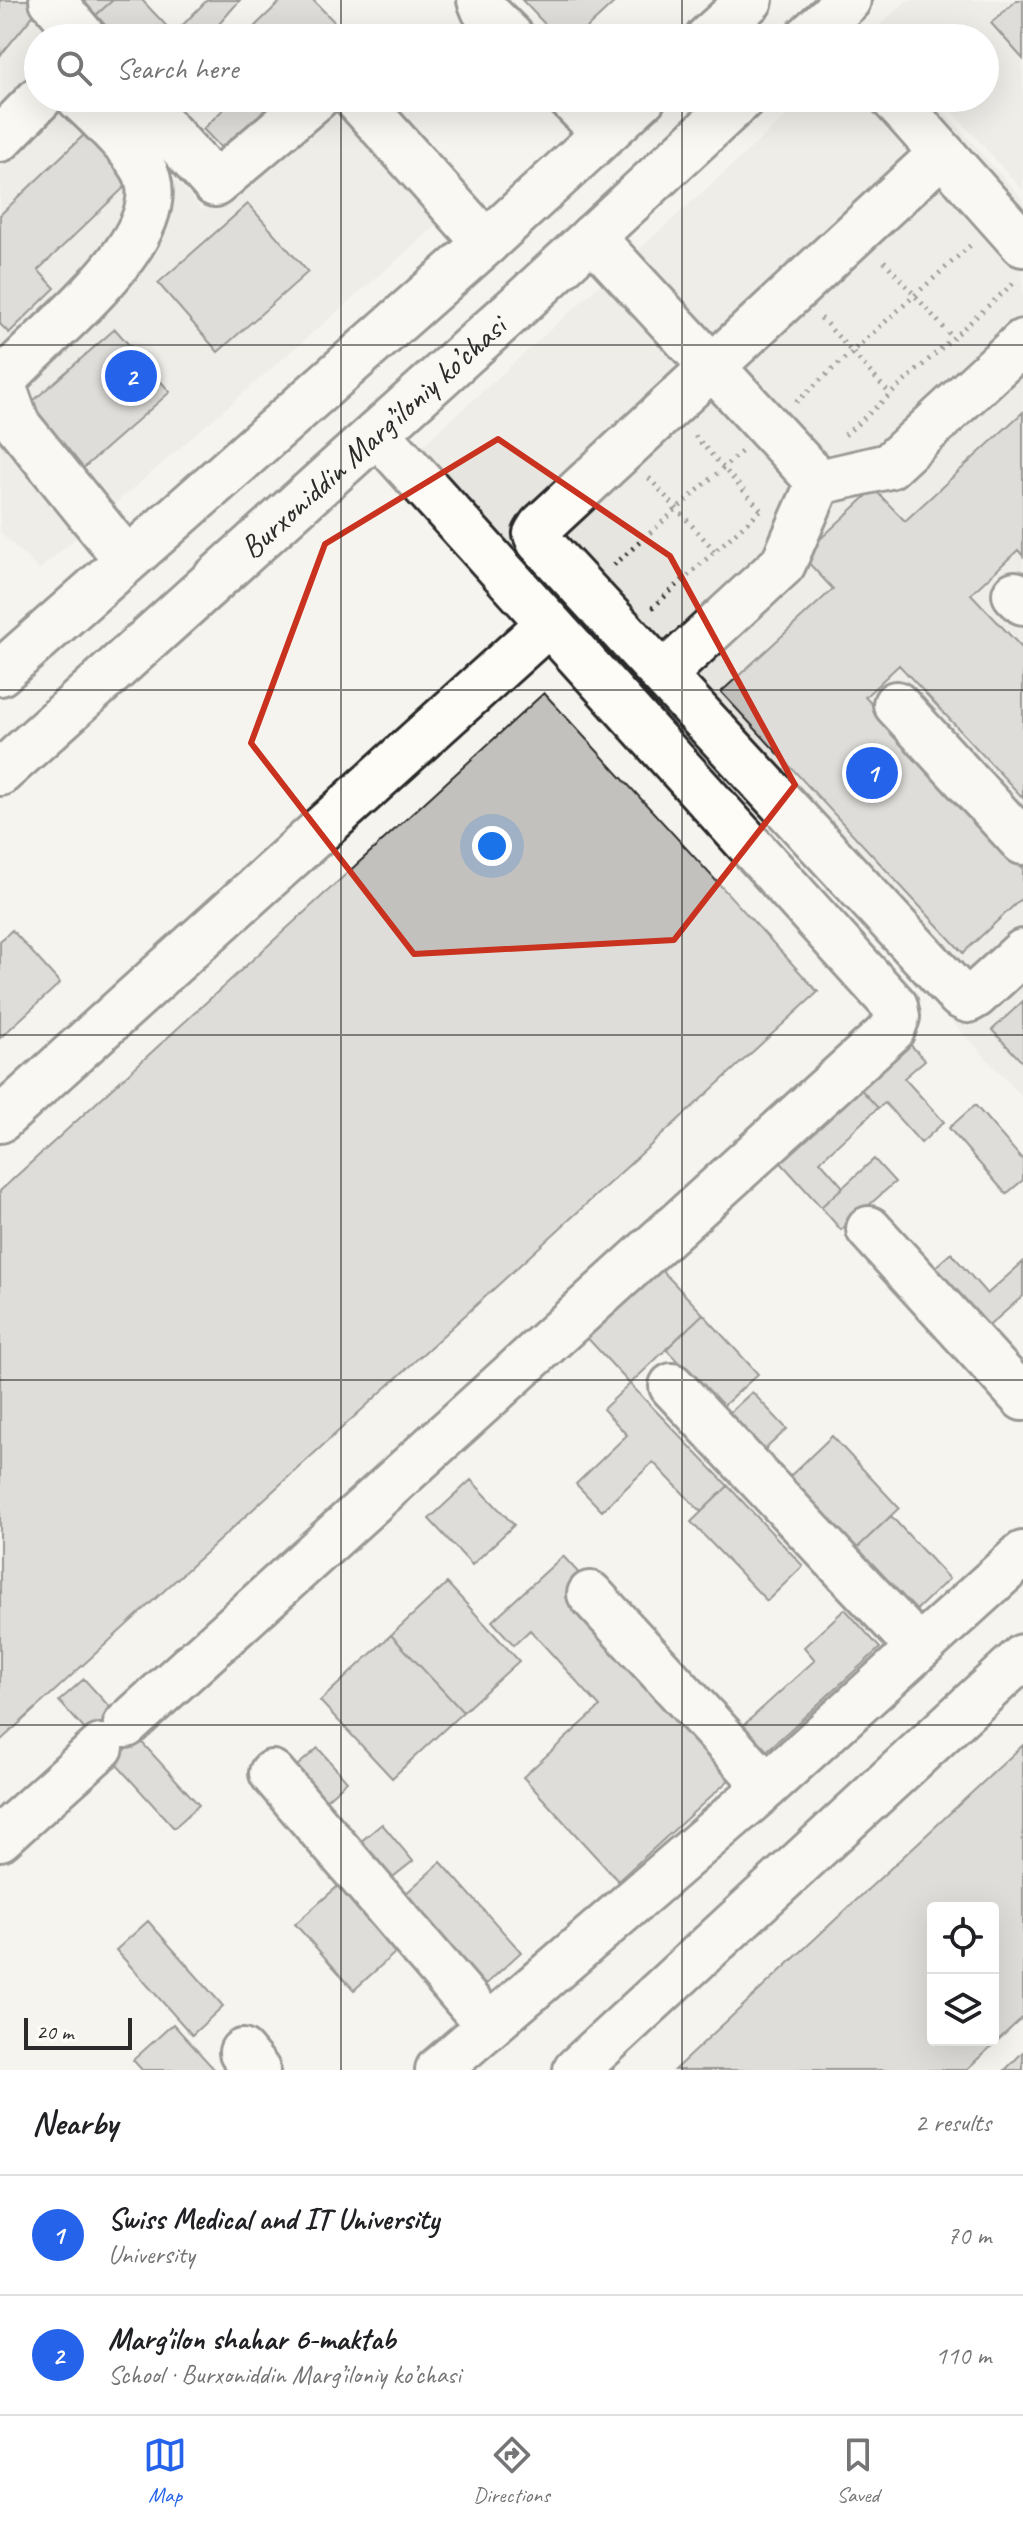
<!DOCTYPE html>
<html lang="en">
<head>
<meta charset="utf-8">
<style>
	:root { --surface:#fff; --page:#f2f2f2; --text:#202124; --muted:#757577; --line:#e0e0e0; --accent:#2563eb }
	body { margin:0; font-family:Caveat,sans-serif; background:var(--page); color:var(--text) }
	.controls { position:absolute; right:24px; bottom:24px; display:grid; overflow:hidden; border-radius:8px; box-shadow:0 8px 32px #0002 }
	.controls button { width:72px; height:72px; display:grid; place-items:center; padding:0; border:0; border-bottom:2px solid var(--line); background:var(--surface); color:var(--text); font:40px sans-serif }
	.scale { position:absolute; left:24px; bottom:20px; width:108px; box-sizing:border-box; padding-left:8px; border:4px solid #2b2b2b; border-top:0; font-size:22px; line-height:28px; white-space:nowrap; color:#2b2b2b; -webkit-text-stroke:6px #fdfcf7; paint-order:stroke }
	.you { position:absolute; left:492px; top:846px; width:28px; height:28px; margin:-20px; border:6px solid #fff; border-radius:50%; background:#1a73e8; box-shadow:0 0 0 12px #1a73e833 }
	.badge { display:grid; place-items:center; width:52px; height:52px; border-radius:50%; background:var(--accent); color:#fff; font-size:26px; font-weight:700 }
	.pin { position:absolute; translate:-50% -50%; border:4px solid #fff; box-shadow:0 2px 8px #0006 }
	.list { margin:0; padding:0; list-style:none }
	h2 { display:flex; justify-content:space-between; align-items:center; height:104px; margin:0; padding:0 32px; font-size:34px }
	h2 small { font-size:26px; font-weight:400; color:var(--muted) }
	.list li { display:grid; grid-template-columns:52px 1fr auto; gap:24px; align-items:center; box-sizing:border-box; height:120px; padding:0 32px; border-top:2px solid var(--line) }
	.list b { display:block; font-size:30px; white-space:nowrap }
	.list p { margin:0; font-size:26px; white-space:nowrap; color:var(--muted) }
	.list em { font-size:26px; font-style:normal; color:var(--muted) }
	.icon { flex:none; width:44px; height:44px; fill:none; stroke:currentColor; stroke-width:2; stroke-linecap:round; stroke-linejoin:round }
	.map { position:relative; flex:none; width:1023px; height:2070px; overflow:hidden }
	.search { position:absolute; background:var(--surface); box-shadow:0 8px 32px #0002; left:24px; right:24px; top:24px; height:88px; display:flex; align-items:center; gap:20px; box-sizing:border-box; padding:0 28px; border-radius:44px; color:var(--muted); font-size:30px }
	.sheet { height:344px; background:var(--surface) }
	nav { display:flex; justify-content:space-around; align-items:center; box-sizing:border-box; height:112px; border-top:2px solid var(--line); background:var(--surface); font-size:22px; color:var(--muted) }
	nav a { display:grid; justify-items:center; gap:4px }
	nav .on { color:var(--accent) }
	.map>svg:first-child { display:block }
</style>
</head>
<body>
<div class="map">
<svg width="1023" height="2070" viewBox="0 0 1023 2070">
	<rect width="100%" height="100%" fill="#f5f4ef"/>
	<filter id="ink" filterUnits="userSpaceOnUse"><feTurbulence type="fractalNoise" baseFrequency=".0125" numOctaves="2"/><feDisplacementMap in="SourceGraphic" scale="16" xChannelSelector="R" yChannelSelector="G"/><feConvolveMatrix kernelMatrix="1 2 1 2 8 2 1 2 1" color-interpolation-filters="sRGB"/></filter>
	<g filter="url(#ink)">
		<path fill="#e6e5e0" d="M0 0H37L55 38H38V98H99L203 210 332 98 442 221 39 570 0 532Z
			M908 0H1023V191L940 98H985V38H887L877 27Z
			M806 98H932L1023 199V1098L420 448Z"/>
		<path fill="#c2c1be" stroke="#2b2b2b" stroke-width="2" fill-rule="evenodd" d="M0 0H32L40 7 0 56Z
			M82 0H113L96 15Z
			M113 0H142L174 34 207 0H240L207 38H117L96 15Z
			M282 0H313L350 38H267L255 26Z
			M522 0H617L576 38H558Z
			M1017 0H1023V59L991 23Z
			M235 98H292L230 157 203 129Z
			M88 131 134 178 38 270 55 288 9 333 0 324V215Z
			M248 204 308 272 218 352 158 283Z
			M115 329 170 392 81 470 26 407Z
			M1023 412V556L1018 550 971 594 1023 649V798L899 665 865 697 1023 868V897L963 953 721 692 833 589 802 556 874 489 905 521Z
			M544 693 818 992 0 1741V1191Z
			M12 930 60 983 0 1038V941Z
			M1023 1001V1063L992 1030Z
			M905 1039 925 1060 904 1078 944 1122 921 1143 885 1103 878 1108 856 1084Z
			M856 1084 878 1108 820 1161 843 1187 821 1207 775 1156Z
			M975 1105 1023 1160V1180L1006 1194 949 1128Z
			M874 1159 895 1182 841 1230 821 1207Z
			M951 1253 987 1294 1023 1262V1296L976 1337 924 1277Z
			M654 1262 703 1314 630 1384 581 1331Z
			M703 1314 758 1374 721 1408 666 1349Z
			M630 1384 728 1486 701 1512 653 1462 602 1511 576 1484 627 1435 603 1409Z
			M752 1392 787 1429 762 1452 727 1415Z
			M832 1436 899 1508 854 1551 787 1479Z
			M471 1480 514 1525 472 1565 429 1519Z
			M728 1486 803 1566 767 1601 691 1522Z
			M891 1516 949 1579 912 1614 854 1551Z
			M563 1556 585 1580 566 1597 730 1779 618 1881 523 1777 600 1707 530 1630 514 1645 492 1621Z
			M447 1583 519 1661 463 1712 391 1635Z
			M845 1609 880 1648 759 1758 736 1732 815 1660 804 1647Z
			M391 1635 463 1712 392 1778 320 1701Z
			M84 1679 199 1805 174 1828 59 1701Z
			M1023 1745V2017L966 2070H674ZM933 1908H993V2040H933Z
			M318 1748 347 1781 321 1804 292 1770Z
			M382 1824 413 1861 389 1880 359 1843Z
			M441 1862 521 1952 484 1986 404 1895Z
			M338 1886 396 1952 354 1990 295 1924Z
			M148 1921 223 2006 192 2035 116 1950Z
			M173 2024 215 2070H142L133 2060Z
			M1023 2052V2070H1005Z"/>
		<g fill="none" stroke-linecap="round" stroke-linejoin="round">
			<g stroke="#2b2b2b" stroke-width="50">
				<path id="minor" d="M52 0 84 38
					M480 0 484 10 512 38
					M138 98 215 184 316 98
					M356 98 486 243
					M570 98 604 133
					M893 98 1023 244
					M0 139 40 98
					M592 237 819 482
					M0 377 17 424 127 560
					M3 381C40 336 184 234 142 166 131 148 96 113 79 98
					M819 482 783 564 663 675 960 996 968 1000 975 996 1023 952
					M819 482 889 466 1023 342
					M1015 594 1023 602
					M663 675 539 541 536 534 541 526 942 153
					M896 704 1023 842
					M0 1120 548 624
					M869 1229 1023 1398
					M672 1386 919 1648
					M590 1594 767 1786
					M126 1725 892 1030 897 1017 895 1006 377 433
					M272 1773 489 2026
					M0 1838 101 1747
					M242 2052 257 2070
					M438 2070 767 1786 1023 1554
					M576 2070 1023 1657"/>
			</g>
			<g stroke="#2b2b2b" stroke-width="50">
				<g id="major">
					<path d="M708 38 750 0"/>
					<path d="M807 38 848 0"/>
					<path d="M0 673 486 243 643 98"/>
					<path id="s1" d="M0 773 520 304 742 98"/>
				</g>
			</g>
			<path stroke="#2b2b2b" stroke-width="5" stroke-dasharray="2 6" stroke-linecap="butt" d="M884 261 953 338
				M821 318 890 394
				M796 402 973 243
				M845 435 1016 281
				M695 436 761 510
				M649 478 715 551
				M614 565 741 452
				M652 608 763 508"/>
			<use href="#minor" stroke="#fdfcf7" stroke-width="44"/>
			<use href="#major" stroke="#fdfcf7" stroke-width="44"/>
		</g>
	</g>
	<path d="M0 0H1023V2070H0ZM498 439 670 556 795 785 674 940 414 954 251 743 325 544Z" fill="#f5f4ef" fill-opacity=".55" fill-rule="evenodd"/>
	<path fill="none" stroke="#c8321e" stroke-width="6" stroke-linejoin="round" d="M498 439 670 556 795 785 674 940 414 954 251 743 325 544Z"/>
	<path fill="none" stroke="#2b2b2b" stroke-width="2" stroke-opacity="0.55" d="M341 0V38M682 0V38M341 98V2070M682 98V2070M0 345H1023M0 690H1023M0 1035H1023M0 1380H1023M0 1725H1023"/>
	<g text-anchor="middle" stroke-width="7" stroke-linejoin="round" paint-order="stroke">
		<g font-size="32" fill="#2b2b2b" stroke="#fdfcf7">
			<text dy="11" stroke="none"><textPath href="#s1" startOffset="502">Burxoniddin Marg’iloniy ko’chasi</textPath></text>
		</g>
	</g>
</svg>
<div class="controls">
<button><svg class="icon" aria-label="locate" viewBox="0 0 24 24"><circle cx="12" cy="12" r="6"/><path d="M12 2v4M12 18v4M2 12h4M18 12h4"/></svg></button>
<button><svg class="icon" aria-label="layers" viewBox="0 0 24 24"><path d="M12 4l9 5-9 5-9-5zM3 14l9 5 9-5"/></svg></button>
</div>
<div class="scale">20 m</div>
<div class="you"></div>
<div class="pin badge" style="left:872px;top:773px">1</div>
<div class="pin badge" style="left:131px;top:376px">2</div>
<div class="search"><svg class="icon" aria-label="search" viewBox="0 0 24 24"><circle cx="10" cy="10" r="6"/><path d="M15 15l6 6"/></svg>Search here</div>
</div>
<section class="sheet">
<h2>Nearby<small>2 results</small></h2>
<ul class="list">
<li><span class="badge">1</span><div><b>Swiss Medical and IT University</b><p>University</p></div><em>70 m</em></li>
<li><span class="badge">2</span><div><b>Marg'ilon shahar 6-maktab</b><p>School · Burxoniddin Marg’iloniy ko’chasi</p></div><em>110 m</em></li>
</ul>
</section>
<nav>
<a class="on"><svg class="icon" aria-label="map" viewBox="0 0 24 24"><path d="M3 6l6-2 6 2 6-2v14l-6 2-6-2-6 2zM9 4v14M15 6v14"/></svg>Map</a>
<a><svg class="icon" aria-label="directions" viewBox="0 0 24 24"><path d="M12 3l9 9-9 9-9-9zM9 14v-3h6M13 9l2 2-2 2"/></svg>Directions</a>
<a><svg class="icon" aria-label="saved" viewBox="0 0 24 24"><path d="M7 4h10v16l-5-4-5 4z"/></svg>Saved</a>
</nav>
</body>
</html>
